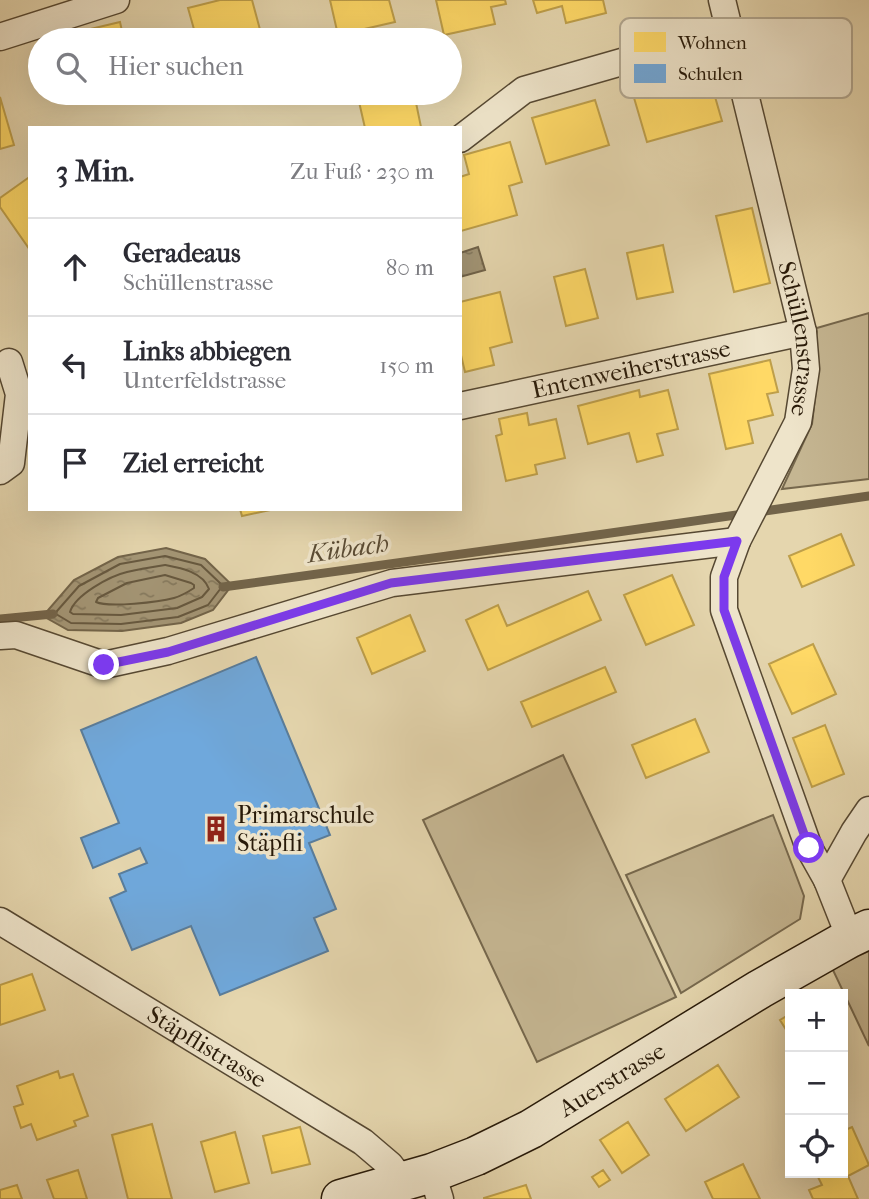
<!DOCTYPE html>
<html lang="de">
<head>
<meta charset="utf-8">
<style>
	:root { --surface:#fff; --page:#f2f2f3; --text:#2b2b33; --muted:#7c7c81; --line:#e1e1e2 }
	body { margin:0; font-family:"IM FELL French Canon",serif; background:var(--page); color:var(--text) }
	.controls { position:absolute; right:21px; bottom:21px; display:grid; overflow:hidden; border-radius:0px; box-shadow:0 7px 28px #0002 }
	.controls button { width:63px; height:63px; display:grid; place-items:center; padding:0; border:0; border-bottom:2px solid var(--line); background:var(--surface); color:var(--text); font:35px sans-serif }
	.stop { position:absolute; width:21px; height:21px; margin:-16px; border:5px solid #7c3aed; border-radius:50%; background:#fff }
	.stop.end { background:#7c3aed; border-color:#fff; box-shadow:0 2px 7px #0008 }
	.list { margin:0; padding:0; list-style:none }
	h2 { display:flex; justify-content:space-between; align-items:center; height:91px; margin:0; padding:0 28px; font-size:30px }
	h2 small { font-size:23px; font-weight:400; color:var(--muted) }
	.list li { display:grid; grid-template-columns:46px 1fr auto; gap:21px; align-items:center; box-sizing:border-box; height:98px; padding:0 28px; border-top:2px solid var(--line) }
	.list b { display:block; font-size:26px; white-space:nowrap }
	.list p { margin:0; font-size:23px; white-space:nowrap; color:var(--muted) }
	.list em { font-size:23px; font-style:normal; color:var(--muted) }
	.icon { flex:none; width:38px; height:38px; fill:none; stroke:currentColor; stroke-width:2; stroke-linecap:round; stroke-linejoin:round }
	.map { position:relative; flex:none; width:869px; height:1199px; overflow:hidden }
	.search { position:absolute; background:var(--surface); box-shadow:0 7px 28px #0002; left:28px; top:28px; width:434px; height:77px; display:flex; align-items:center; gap:18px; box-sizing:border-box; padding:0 24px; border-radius:38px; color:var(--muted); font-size:26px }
	.panel { position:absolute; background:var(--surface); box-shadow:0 7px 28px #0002; left:28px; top:126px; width:434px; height:385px; border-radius:0px }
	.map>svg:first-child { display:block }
</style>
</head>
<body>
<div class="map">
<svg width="869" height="1199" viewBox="0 0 869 1199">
	<defs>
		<pattern id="water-ripples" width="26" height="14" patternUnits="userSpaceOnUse" patternTransform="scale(1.75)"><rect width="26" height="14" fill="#a49676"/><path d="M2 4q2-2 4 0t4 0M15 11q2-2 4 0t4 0" fill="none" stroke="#867a5f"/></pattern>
	</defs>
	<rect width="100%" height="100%" fill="#e5d6ae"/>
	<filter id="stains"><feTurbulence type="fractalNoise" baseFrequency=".00286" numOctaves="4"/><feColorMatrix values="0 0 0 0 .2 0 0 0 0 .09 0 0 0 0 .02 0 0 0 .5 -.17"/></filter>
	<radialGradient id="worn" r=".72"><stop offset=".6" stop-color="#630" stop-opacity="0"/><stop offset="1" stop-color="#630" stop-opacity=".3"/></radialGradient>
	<path fill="#c5b692" stroke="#76684d" stroke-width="2" d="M869 313V479L782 489 812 424 817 380 803 332Z
		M563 755 676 997 537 1062 423 820Z
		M773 815 804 896 800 919 681 993 626 875Z
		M869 951V1046L832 968Z"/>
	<path fill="url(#water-ripples)" stroke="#72644a" stroke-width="2" d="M478 247 485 270 460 277V253Z
		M166 548 205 559 232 585 213 610 181 623 122 631 68 630 43 616 74 580 118 557Z"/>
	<path fill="#ffd966" stroke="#be9f4a" stroke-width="2" d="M220 0H252L262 37 250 40H197L188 8Z
		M330 0H389L395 22 338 35Z
		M436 0H505L506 4 491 7 495 24 444 35Z
		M533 0H603L606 13 566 23 562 6 537 13Z
		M120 22 124 40H82H84L82 31Z
		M707 69 722 121 647 142 632 91Z
		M108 93H137L138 94 110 100Z
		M357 93H414L421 127 365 128Z
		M0 97 14 145 0 149Z
		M595 100 609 145 546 164 532 118Z
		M510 142 522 182 509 186 517 215 461 231 460 177 469 174 464 155Z
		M28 178 30 180V250L0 207V198Z
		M752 208 770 283 734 292 716 216Z
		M663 245 673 292 637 299 627 253Z
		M585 269 598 318 566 326 554 277Z
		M500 292 512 342 490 348 494 365 465 372 460 351V302Z
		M770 360 778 392 767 394 773 415 748 421 753 443 726 449 709 374Z
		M639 390 640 397 668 390 678 429 657 434 663 455 637 462 629 433 588 444 578 406Z
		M527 413 529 425 556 419 565 458 535 465 537 474 506 481 496 436 502 434 499 419Z
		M240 509H275L242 516Z
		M841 534 854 565 802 587 789 556Z
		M672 575 694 625 646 645 624 595Z
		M588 591 601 620 488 670 466 620 498 605 507 626Z
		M410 615 425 651 372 674 357 638Z
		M813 644 836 694 792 714 769 664Z
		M605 667 616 692 532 727 521 702Z
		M695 719 709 752 646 778 632 745Z
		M825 725 844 774 812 787 793 738Z
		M32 974 45 1010 0 1025V985Z
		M790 1014V1036L780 1020Z
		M718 1065 739 1097 686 1131 665 1099Z
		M58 1071 60 1078 73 1074 88 1116 74 1121 76 1126 37 1140 31 1124 21 1128 14 1107 23 1104 17 1086Z
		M628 1122 649 1155 622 1173 600 1140Z
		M152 1124 172 1199H128L112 1135Z
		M300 1127 310 1164 272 1173 263 1136Z
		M852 1127 869 1165 848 1176 858 1199H813L809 1190 822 1185 816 1173H843V1131Z
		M235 1132 249 1183 215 1192 201 1142Z
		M743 1164 760 1199H713L705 1182Z
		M78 1170 87 1199H54L47 1180Z
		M603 1170 610 1180 599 1187 592 1177Z
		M17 1185 22 1199H0V1190Z
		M526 1185 531 1199H484V1198Z"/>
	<path fill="#6fa8dc" stroke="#597d9c" stroke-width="2" d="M256 657 330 835 309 843 336 909 314 918 328 951 220 995 191 926 132 950 110 898 126 891 119 874 147 863 140 848 93 868 81 838 119 823 81 730Z"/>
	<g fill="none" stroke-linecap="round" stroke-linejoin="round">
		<path stroke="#66583f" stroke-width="2" d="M165 556 201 565 221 584V588L208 605 178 617 121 624 71 623 56 614 57 611 79 586 120 564Z
			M165 565C181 568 203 572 209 589L202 597 177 608 121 615 73 614 70 612C75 595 110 576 127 572 139 569 152 567 165 565Z
			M165 575 191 583 194 585V588C188 592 181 596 174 598 159 602 109 608 96 602L98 598 127 583Z"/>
		<path stroke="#72644a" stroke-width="9" d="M223 587 562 540 869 496
			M0 619 53 614"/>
		<g stroke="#564832" stroke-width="29">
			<g id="minor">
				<path id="s1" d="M722 0 803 332 806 369 798 422 737 541 724 577V610L809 848 827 880 850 938"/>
				<path d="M0 37 116 0"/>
				<path d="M460 139 524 90 730 31"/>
				<path id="s2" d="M460 406 803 332"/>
				<path d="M0 471 11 463 19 394 9 362"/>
				<path d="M0 636 16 635 104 665 168 651 392 583 737 541"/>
				<path d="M827 880 854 832 869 810"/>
				<path id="s3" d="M0 921 363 1142 390 1165 403 1182"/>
				<path d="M432 1173 440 1199"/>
			</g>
		</g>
		<g stroke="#271908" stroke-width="41">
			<g id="secondary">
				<path id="s4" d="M341 1199 432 1173 476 1156 531 1129 760 989 850 938 869 929"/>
			</g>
		</g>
		<use href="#minor" stroke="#eee4ca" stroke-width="26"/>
		<use href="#secondary" stroke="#eee4ca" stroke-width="38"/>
	</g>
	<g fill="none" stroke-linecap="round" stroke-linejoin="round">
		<path stroke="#7c3aed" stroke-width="9" d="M104 665 168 652 391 583 737 541 724 577V610L809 848"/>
	</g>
	<defs>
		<g id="building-bare" transform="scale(2.1)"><path d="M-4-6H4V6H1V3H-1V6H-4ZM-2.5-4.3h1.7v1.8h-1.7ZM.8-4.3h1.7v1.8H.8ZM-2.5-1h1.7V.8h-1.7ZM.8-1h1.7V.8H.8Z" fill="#8f2418" stroke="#eee4ca" stroke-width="2.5" paint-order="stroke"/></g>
	</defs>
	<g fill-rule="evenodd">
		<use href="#building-bare" x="216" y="829"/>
	</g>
	<g text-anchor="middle" stroke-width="7" stroke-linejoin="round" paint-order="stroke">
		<g font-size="24" fill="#271908" stroke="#eee4ca">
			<text dy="8" stroke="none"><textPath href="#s1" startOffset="348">Schüllenstrasse</textPath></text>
			<text dy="8" stroke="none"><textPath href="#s2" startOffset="175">Entenweiherstrasse</textPath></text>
			<text dy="8" stroke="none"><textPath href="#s3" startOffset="242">Stäpflistrasse</textPath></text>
			<text dy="8" stroke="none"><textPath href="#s4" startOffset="298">Auerstrasse</textPath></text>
		</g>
		<g font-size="24" fill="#271908" stroke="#eee4ca" text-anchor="start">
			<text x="237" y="823">Primarschule<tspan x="237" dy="28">Stäpfli</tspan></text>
		</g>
		<g font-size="26" font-style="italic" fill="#594b34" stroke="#eee4ca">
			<text transform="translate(348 548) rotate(-8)" y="9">Kübach</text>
		</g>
	</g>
	<rect x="620" y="18" width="232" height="80" rx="10" fill="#eee4ca" stroke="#b2a790" stroke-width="2"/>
	<rect x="634" y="32" width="32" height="20" fill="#ffd966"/>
	<rect x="634" y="64" width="32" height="19" fill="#6fa8dc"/>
	<g font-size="19" fill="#271908">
		<text x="678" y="49">Wohnen</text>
		<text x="678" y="80">Schulen</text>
	</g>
	<rect width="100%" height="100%" filter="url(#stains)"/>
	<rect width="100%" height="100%" fill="url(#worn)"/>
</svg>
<div class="controls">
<button>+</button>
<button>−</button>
<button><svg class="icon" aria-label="locate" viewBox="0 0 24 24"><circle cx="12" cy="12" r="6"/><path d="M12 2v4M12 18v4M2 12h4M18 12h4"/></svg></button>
</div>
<div class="stop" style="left:809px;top:848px"></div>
<div class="stop end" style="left:104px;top:665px"></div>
<div class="search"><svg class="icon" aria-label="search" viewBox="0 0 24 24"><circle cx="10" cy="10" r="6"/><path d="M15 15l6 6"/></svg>Hier suchen</div>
<section class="panel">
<h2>3 Min.<small>Zu Fuß · 230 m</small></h2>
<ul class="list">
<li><svg class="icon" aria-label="ahead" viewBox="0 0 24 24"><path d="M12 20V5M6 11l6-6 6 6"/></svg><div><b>Geradeaus</b><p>Schüllenstrasse</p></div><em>80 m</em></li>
<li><svg class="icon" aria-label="left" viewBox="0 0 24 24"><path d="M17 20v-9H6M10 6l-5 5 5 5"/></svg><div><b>Links abbiegen</b><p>Unterfeldstrasse</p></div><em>150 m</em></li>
<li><svg class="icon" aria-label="arrive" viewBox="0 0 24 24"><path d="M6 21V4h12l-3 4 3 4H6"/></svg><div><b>Ziel erreicht</b></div></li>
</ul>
</section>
</div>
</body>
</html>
